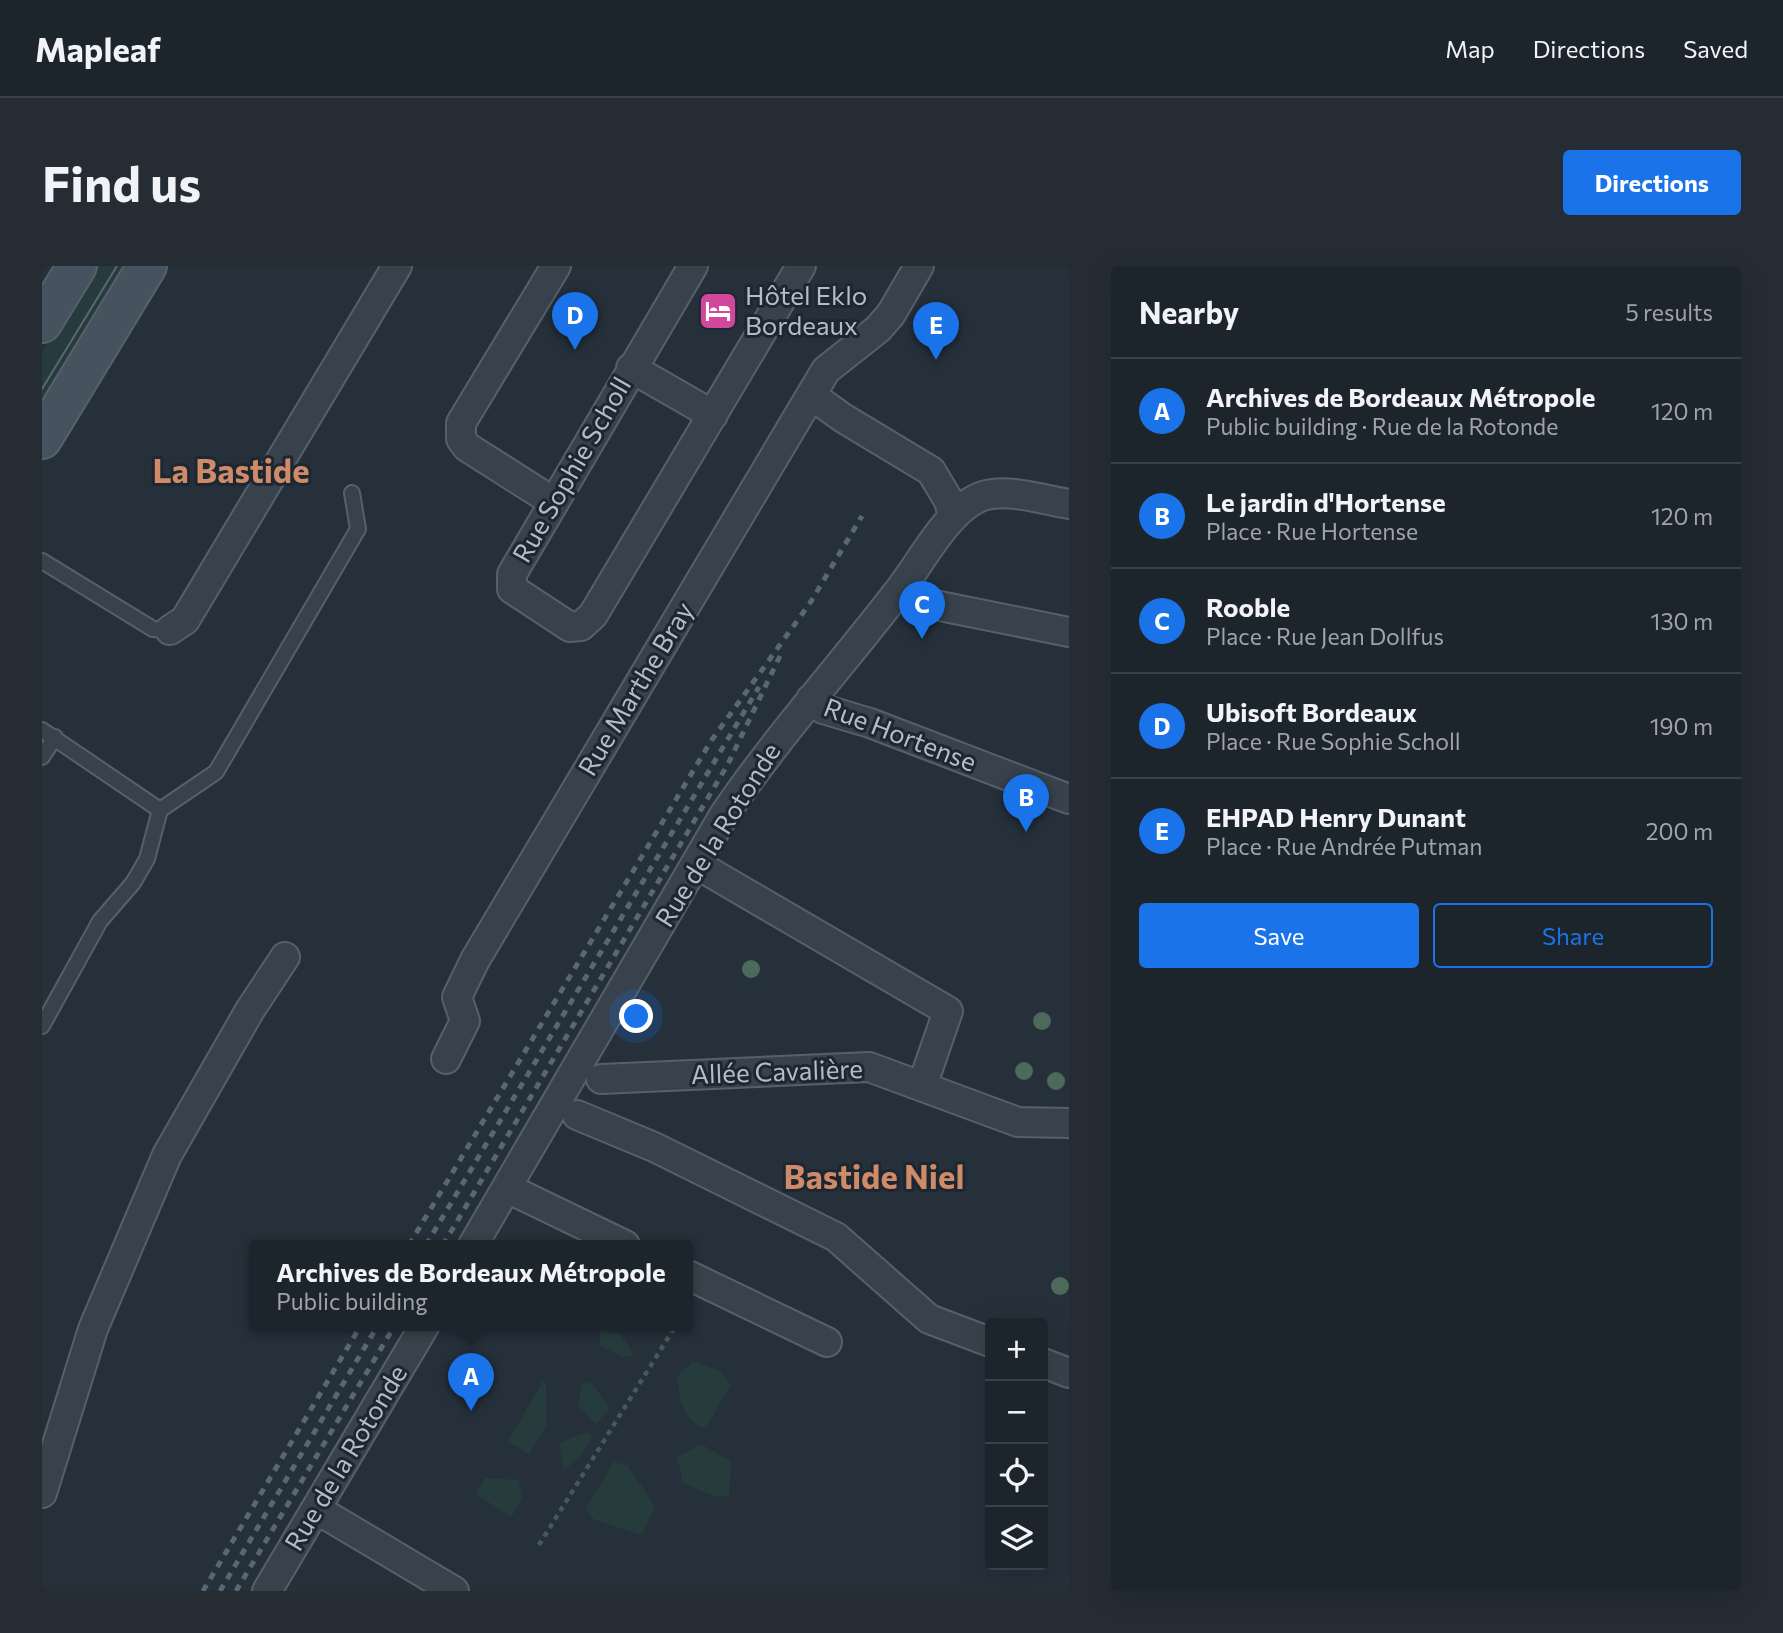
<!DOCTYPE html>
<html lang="en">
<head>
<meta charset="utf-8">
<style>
	:root { --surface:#1c242c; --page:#252c34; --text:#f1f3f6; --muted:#a0a4a9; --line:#3a4148; --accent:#1a73e8 }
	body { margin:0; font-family:Commissioner,sans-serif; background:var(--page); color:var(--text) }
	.controls { position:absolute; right:21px; bottom:21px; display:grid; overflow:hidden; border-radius:7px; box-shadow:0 7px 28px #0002 }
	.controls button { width:63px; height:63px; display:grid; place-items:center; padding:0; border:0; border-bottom:2px solid var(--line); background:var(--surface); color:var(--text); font:35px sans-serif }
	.you { position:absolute; left:595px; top:751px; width:24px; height:24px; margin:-18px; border:5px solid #fff; border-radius:50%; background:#1a73e8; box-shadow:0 0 0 10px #1a73e833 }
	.badge { display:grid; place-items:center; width:46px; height:46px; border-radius:50%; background:var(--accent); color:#fff; font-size:23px; font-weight:700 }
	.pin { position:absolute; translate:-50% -58px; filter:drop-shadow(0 2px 4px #0008) }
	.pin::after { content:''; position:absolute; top:37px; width:24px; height:21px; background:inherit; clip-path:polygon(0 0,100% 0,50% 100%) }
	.popup { position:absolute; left:207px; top:974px; width:444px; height:91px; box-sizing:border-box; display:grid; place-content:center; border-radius:7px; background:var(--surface); filter:drop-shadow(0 2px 5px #0005); font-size:23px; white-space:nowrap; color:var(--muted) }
	.popup b { font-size:26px; color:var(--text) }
	.popup::after { content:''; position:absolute; left:50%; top:100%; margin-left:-14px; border:14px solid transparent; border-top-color:var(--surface) }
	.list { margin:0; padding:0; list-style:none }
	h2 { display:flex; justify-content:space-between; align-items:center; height:91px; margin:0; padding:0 28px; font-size:30px }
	h2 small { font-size:23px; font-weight:400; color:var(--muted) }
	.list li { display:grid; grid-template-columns:46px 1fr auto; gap:21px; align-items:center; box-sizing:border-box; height:105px; padding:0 28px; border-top:2px solid var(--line) }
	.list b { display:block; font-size:26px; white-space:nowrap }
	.list p { margin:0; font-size:23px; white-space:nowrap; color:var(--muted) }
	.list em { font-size:23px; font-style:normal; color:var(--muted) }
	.actions { display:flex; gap:14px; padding:21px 28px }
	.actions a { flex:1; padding:16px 0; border:2px solid var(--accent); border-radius:7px; text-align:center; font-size:24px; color:var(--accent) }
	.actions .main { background:var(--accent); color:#fff }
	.icon { flex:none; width:38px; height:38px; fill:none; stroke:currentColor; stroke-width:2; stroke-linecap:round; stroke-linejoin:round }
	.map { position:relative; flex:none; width:1027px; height:1325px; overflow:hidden; border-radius:7px }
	header { display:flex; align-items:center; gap:42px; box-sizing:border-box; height:98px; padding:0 35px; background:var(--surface); border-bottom:2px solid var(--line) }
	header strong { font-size:33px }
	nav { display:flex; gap:38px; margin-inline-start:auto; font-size:24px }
	.intro { display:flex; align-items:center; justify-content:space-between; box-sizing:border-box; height:168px; padding:0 42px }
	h1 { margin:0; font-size:49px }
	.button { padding:18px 32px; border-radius:7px; background:var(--accent); color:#fff; font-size:24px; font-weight:700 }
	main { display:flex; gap:42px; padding:0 42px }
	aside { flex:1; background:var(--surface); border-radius:7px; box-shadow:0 7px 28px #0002 }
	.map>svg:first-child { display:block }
</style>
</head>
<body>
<header>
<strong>Mapleaf</strong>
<nav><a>Map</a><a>Directions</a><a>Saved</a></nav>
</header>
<div class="intro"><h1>Find us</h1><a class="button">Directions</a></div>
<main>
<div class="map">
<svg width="1027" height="1325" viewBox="0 0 1027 1325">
	<rect width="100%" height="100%" fill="#25303b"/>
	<path fill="#263c3c" d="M52 0H90L0 149V87Z
		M558 1064 578 1068 592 1089 580 1091 558 1079Z
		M651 1096 677 1104 689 1119 666 1158 660 1162C638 1150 638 1132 635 1110Z
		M501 1115 504 1120V1160L487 1188 466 1175Z
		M548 1115 568 1142 554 1158 536 1139 540 1119Z
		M545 1166 551 1170 539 1190 522 1204 517 1177Z
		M659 1178 689 1196 687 1230 675 1231 641 1217 635 1191Z
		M572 1196 585 1199 613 1240 600 1269 551 1253 543 1243Z
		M443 1212 477 1214 480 1234 469 1251 434 1228Z"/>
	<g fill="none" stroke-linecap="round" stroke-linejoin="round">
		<g stroke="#56606a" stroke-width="18">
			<path id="lane" d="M0 295 111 363 128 364 129 369
				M0 464 118 544 174 506 316 263 310 227
				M0 491 13 471
				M0 760 58 655 91 617 105 593 118 544"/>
		</g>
		<g stroke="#56606a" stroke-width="32">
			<path id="street" d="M651 0 470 308V323L528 361 539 360 551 349 759 0
				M589 102 671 149
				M769 129 784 104 836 63 849 48 877 0
				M510 235 425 181 419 173V157L514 0
				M857 325 868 334 1027 366
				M128 364 143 354 355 0
				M769 433 781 443 828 457 1027 533
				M654 598 906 745 880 820
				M404 793 423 755 415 731 433 694 769 129 801 152 889 205 907 235 911 251
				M559 813 827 801 976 856 1027 857
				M535 849 612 881 794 971 887 1053 948 1076
				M465 922 583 979
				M431 979 682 549C735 471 798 401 855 327 878 299 904 245 938 231 964 221 1001 234 1027 238
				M646 1009 785 1076
				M1001 1097 1027 1107
				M0 1227 51 1063 125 889 208 744 243 691
				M274 1243 412 1325
				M225 1325 383 1059"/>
		</g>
		<g stroke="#56606a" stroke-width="42">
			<path id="secondary" d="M0 57 35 0
				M0 173 105 0"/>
		</g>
		<path stroke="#445959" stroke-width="4.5" stroke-dasharray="5 5" stroke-linecap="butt" d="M497 1279 634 1059"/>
		<use href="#lane" stroke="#38424c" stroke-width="14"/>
		<use href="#street" stroke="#38424c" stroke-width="28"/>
		<use href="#secondary" stroke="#46525e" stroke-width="38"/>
		<path stroke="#5a6772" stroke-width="2" d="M0 123 75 0"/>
		<path stroke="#5a6772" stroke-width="5" stroke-dasharray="7 7" stroke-linecap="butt" d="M367 979 669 475 768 337 820 250
			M384 979 717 421
			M401 979 686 498 738 390
			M161 1325 319 1059
			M178 1325 336 1059
			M194 1325 353 1059"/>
	</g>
	<g fill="#4c6959">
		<circle cx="709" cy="703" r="9"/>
		<circle cx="1000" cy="755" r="9"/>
		<circle cx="982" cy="805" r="9"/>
		<circle cx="1014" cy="815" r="9"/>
		<circle cx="1018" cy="1020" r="9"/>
	</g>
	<defs>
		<g id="hotel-square" transform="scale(2.0125)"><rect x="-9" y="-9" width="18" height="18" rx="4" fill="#d1479c" stroke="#1d2731"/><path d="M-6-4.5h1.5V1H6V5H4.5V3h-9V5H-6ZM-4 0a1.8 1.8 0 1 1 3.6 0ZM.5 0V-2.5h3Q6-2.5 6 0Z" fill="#fff"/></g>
	</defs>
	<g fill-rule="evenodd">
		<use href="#hotel-square" x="676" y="45"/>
	</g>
	<g text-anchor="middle" stroke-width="6" stroke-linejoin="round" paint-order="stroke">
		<g font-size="26" fill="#b4bdc7" stroke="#1d2731" text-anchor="start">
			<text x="703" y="39">Hôtel Eklo<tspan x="703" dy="30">Bordeaux</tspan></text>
		</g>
		<g font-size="26" fill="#b4bdc7" stroke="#1d2731">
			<text transform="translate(530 204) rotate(-60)" y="9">Rue Sophie Scholl</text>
			<text transform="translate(594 423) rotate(-59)" y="9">Rue Marthe Bray</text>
			<text transform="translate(858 469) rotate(21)" y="9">Rue Hortense</text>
			<text transform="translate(676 569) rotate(-58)" y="9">Rue de la Rotonde</text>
			<text transform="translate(735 806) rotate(-2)" y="9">Allée Cavalière</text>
			<text transform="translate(304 1192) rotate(-59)" y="9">Rue de la Rotonde</text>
		</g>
		<g font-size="33" font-weight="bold" fill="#cf8a67" stroke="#1d2731">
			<text x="189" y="217">La Bastide</text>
			<text x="832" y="923">Bastide Niel</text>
		</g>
	</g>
</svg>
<div class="controls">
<button>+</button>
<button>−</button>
<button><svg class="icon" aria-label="locate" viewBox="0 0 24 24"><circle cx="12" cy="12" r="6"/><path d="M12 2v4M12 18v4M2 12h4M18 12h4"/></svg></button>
<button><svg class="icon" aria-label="layers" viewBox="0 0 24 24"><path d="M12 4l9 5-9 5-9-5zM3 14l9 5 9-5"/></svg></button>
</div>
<div class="you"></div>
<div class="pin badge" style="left:429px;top:1145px">A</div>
<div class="popup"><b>Archives de Bordeaux Métropole</b>Public building</div>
<div class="pin badge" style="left:984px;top:566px">B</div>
<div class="pin badge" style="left:880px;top:373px">C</div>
<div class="pin badge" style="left:533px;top:84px">D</div>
<div class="pin badge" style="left:894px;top:94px">E</div>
</div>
<aside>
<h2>Nearby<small>5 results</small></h2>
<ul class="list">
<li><span class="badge">A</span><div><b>Archives de Bordeaux Métropole</b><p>Public building · Rue de la Rotonde</p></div><em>120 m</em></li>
<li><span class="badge">B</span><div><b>Le jardin d'Hortense</b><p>Place · Rue Hortense</p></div><em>120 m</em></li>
<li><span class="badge">C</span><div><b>Rooble</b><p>Place · Rue Jean Dollfus</p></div><em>130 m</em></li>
<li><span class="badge">D</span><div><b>Ubisoft Bordeaux</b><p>Place · Rue Sophie Scholl</p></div><em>190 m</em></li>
<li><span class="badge">E</span><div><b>EHPAD Henry Dunant</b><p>Place · Rue Andrée Putman</p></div><em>200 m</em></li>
</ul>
<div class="actions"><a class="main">Save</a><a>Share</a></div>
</aside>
</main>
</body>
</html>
